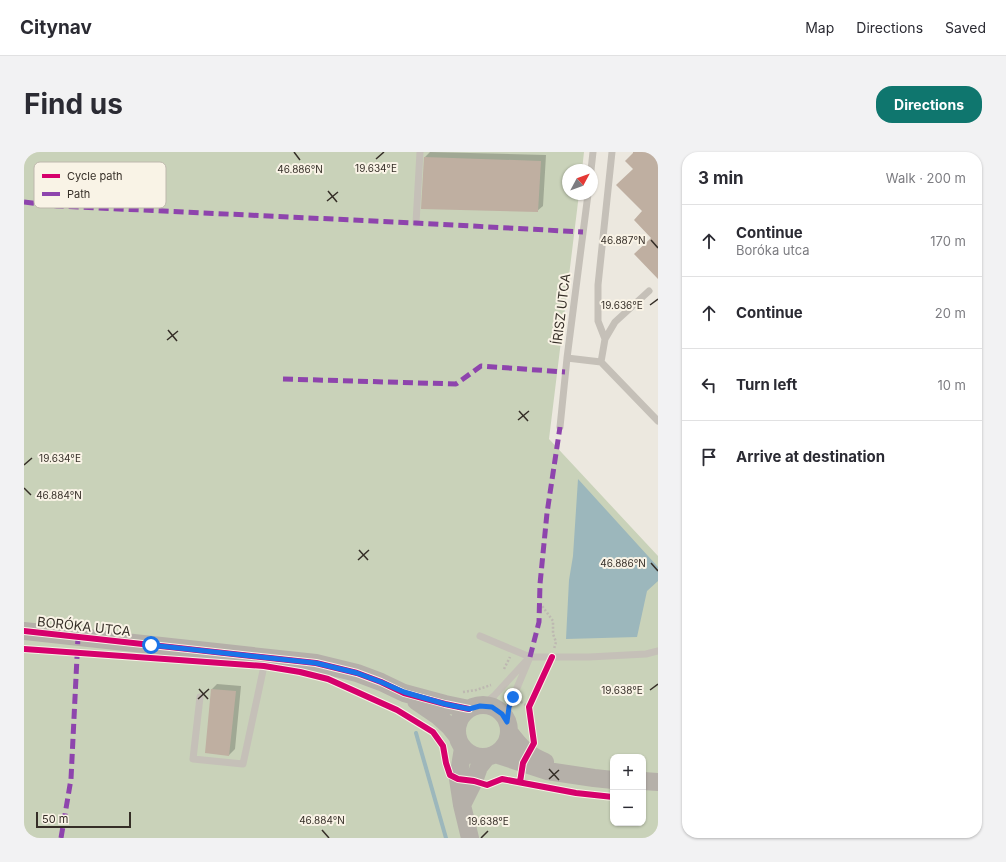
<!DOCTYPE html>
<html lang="en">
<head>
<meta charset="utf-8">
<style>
	:root { --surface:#fff; --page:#f2f2f3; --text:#2b2b33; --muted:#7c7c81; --line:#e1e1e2; --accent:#0f766e }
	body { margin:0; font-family:Inter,sans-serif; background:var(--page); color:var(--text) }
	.controls { position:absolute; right:12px; bottom:12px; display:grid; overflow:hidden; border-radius:8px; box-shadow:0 1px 3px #0004 }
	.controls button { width:36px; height:36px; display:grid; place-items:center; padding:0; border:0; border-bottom:1px solid var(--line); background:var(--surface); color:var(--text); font:20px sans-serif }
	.compass { position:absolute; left:538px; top:12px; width:36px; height:36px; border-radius:50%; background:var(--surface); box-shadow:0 1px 3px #0004; rotate:49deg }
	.scale { position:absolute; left:12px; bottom:10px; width:95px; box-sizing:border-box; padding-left:4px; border:2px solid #352e27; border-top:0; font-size:11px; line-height:14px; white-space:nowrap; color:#352e27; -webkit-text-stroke:3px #f9f3e6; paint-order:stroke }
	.stop { position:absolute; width:12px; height:12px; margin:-9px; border:3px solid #1a73e8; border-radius:50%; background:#fff }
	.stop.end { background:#1a73e8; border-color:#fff; box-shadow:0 1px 4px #0008 }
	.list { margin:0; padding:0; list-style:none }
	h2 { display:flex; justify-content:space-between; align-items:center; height:52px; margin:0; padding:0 16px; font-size:17px }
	h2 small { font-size:13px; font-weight:400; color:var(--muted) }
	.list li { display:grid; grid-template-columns:26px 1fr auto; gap:12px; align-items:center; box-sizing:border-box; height:72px; padding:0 16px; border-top:1px solid var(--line) }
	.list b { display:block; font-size:15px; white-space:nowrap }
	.list p { margin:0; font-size:13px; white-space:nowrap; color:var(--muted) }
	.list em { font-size:13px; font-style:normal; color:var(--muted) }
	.icon { flex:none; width:22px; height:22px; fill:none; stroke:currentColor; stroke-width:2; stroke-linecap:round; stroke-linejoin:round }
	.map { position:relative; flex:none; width:634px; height:686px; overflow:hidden; border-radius:16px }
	header { display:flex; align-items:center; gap:24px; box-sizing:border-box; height:56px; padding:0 20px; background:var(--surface); border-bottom:1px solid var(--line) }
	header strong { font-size:19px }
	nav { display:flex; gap:22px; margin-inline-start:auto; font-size:14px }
	.intro { display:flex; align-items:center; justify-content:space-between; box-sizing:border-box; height:96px; padding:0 24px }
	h1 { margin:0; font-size:28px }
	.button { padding:10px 18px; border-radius:16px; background:var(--accent); color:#fff; font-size:14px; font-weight:700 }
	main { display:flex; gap:24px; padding:0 24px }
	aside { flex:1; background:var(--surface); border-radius:16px; box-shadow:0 1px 3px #0004 }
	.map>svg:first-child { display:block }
</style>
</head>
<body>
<header>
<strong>Citynav</strong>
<nav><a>Map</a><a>Directions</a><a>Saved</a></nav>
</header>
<div class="intro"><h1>Find us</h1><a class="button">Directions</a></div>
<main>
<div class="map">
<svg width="634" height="686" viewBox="0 0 634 686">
	<rect width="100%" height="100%" fill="#ece8df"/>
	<path fill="#c9d2b9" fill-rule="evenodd" d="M0 0H560L558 18H544V42H555L525 287 634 404V686H0ZM589 605H619V671H589Z"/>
	<path fill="#9cb7bc" d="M554 327 634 415V429L623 439 613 485 542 487 545 428 549 404Z"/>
	<path fill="#0003" d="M406 0 522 3 519 54 513 59 401 5Z
		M193 532 217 534 211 597 205 603 188 537Z"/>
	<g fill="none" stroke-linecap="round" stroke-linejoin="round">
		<path stroke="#9cb7bc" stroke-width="4" d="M392 581 422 686"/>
	</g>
	<path fill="#bfafa1" d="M609 0H634V127L610 102 627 86 610 68 618 59 592 33 609 17 601 9 609 1Z
		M400 5 517 9 514 60 397 57Z
		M187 537 212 539 205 604 181 601Z"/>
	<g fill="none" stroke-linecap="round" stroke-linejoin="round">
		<path stroke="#bdb8b1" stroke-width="2.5" stroke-dasharray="2 2" stroke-linecap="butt" d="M516 451 529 469V482L532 490 530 497
			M480 517 486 505
			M439 540 452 538 467 533
			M497 550 505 555"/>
		<path stroke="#c5c0b8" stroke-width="7" d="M567 18 569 0
			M392 71 396 0
			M581 187 591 170 625 139
			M543 206 577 210 634 269
			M577 210 581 187 574 169V133L588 0
			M536 275 543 206 564 42
			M456 484 506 505H565L622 502 634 499
			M176 545 169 607 219 612 240 514 241 505
			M459 553 470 544 502 509
			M483 570 485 555 506 505"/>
		<path stroke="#b5b0a9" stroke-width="18" d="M0 479 292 511 333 521 357 530 380 541 421 552 445 557
			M392 549 414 564 425 574 433 584
			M433 579a26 26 0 1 1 52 0a26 26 0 1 1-52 0Z
			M485 580C497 596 503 602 521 610
			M439 596 434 627 438 653 446 686
			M471 602 523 619 570 626 589 628
			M619 629 634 630
			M438 653 450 629 455 615 463 605"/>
		<path stroke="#8e44ad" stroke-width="5" stroke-dasharray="10 5" stroke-linecap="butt" d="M0 50 33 54 392 71 559 80
			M259 227 432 232 457 214 541 220
			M506 505 515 470 516 432 523 361 536 275
			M37 686 47 627 54 485"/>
		<g stroke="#f9f3e6" stroke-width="8">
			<path id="cycleway" d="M0 479 292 511 333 521 357 530 380 541 421 552 445 557
				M0 497 240 514 276 520 304 527 373 558 409 580 419 594 422 611 426 623 434 627 450 629 463 633 478 627 552 641 589 645
				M496 630 499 611 510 591 505 555 528 505"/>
		</g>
		<use href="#cycleway" stroke="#d6006c" stroke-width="6"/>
	</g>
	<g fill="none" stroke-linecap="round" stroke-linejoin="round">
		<path stroke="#1a73e8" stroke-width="5" d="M127 493 292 511 333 521 357 530 380 540 421 552 445 557 456 554 468 555 478 562 483 570 485 555 489 545"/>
	</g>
	<path fill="none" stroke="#352e27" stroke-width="1.5" d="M270 0 276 8M352 7 360 0M304 39 313 50M303 49 314 40M627 88 634 96M626 153 634 147M144 178 153 189M143 188 154 179M495 259 504 269M494 268 505 259M0 313 8 306M0 336 7 343M335 398 344 408M334 408 345 398M627 411 634 419M175 537 184 547M626 538 634 532M174 547 185 537M525 617 535 628M525 627 535 618M298 678 305 686M457 686 464 679"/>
	<g text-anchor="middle" stroke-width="4" stroke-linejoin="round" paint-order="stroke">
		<g font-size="13" fill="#352e27" stroke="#f9f3e6">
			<text transform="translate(537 157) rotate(-83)" y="5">ÍRISZ UTCA</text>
			<text transform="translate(60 474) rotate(6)" y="5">BORÓKA UTCA</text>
		</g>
	</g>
	<rect x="10" y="10" width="132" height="46" rx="6" fill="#f9f3e6" stroke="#beb8ad" stroke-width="1"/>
	<rect x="18" y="22" width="18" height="4" fill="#d6006c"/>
	<rect x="18" y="40" width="18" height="4" fill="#8e44ad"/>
	<g font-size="11" fill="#352e27">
		<text x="43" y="28">Cycle path</text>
		<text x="43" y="46">Path</text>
	</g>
	<g font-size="10" text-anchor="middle" fill="#352e27" stroke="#f9f3e6" stroke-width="4" stroke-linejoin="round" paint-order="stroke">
		<text x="352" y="20">19.634°E</text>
		<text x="276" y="21">46.886°N</text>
		<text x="599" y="92">46.887°N</text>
		<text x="598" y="157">19.636°E</text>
		<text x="36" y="310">19.634°E</text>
		<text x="35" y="347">46.884°N</text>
		<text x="599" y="415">46.886°N</text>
		<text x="598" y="542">19.638°E</text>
		<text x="298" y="672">46.884°N</text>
		<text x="464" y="673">19.638°E</text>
	</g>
</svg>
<div class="controls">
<button>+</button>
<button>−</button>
</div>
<svg class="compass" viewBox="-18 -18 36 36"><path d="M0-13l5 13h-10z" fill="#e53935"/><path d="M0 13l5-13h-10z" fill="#7c7c81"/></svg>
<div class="scale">50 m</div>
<div class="stop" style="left:127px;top:493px"></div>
<div class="stop end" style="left:489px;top:545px"></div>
</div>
<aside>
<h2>3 min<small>Walk · 200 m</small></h2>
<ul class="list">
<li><svg class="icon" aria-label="ahead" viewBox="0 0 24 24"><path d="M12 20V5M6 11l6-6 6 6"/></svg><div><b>Continue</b><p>Boróka utca</p></div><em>170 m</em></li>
<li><svg class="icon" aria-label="ahead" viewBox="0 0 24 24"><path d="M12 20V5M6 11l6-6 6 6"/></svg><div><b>Continue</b></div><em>20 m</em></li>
<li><svg class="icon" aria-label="left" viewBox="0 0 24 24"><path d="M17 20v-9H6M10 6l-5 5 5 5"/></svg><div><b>Turn left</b></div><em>10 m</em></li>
<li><svg class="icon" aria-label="arrive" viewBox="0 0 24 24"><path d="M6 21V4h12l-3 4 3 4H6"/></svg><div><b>Arrive at destination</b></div></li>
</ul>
</aside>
</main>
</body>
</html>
